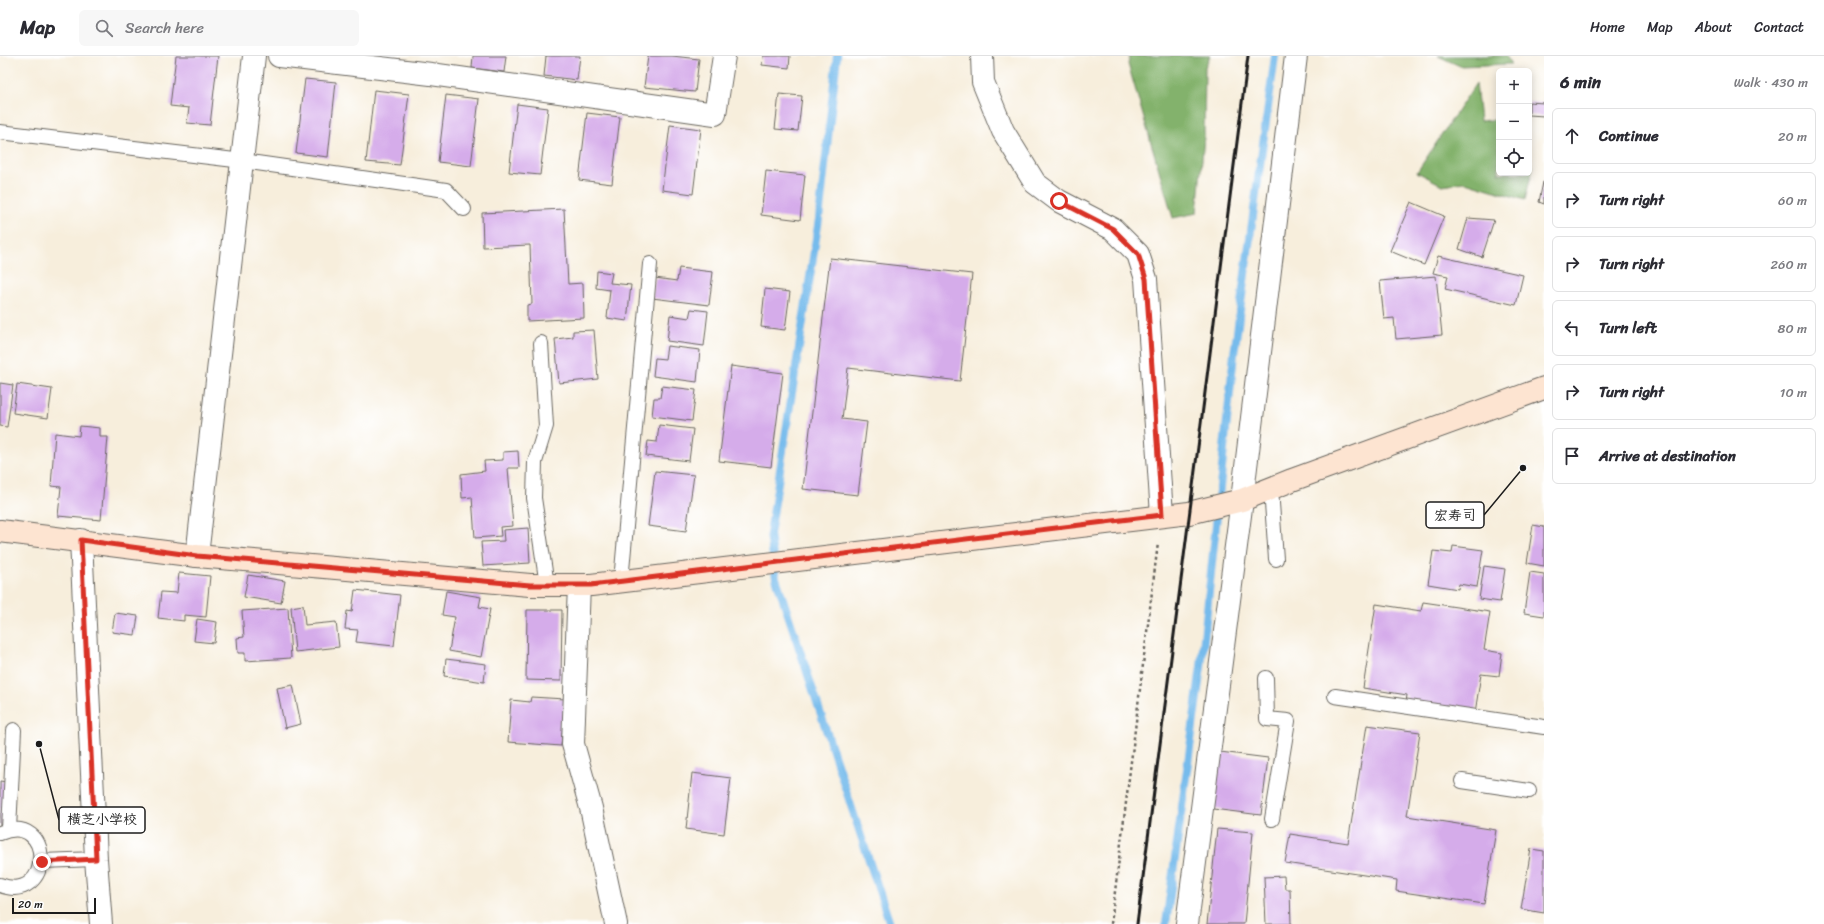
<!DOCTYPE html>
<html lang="en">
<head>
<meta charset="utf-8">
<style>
	:root { --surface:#fff; --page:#f7f7f7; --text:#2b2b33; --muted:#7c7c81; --line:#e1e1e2 }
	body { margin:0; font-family:Sriracha,"Klee One",sans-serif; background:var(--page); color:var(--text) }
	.controls { position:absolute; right:12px; top:12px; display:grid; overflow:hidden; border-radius:6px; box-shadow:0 2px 10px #0003 }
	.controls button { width:36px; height:36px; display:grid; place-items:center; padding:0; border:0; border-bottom:1px solid var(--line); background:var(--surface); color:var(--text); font:20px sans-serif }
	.scale { position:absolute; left:12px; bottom:10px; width:84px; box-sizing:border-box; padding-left:4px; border:2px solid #1c1c1c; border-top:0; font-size:11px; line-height:14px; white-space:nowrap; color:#1c1c1c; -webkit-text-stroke:3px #fff; paint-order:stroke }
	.stop { position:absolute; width:12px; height:12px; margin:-9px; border:3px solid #d93025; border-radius:50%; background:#fff }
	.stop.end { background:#d93025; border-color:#fff; box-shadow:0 1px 4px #0008 }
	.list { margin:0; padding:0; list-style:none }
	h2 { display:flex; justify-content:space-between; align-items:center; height:52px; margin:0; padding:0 16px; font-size:17px }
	h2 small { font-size:13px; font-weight:400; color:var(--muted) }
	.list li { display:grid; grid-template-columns:26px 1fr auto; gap:12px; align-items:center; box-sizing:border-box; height:56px; margin:0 8px 8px; padding:0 8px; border:1px solid var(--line); border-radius:6px }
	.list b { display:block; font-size:15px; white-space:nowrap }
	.list em { font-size:13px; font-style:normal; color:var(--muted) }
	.icon { flex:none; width:22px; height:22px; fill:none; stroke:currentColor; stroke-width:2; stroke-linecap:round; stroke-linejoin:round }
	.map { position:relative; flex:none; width:1544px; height:868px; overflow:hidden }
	header { display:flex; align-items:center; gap:24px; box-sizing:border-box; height:56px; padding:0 20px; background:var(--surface); border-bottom:1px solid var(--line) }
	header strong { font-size:19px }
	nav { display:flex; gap:22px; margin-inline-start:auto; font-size:14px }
	.search { width:280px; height:36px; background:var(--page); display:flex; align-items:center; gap:10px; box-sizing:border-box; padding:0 14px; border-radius:6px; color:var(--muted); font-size:15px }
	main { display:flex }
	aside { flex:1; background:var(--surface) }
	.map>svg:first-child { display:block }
</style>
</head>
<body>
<header>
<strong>Map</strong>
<div class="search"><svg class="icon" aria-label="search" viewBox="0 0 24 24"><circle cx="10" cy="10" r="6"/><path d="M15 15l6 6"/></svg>Search here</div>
<nav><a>Home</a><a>Map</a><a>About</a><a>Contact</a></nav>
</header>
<main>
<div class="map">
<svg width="1544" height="868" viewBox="0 0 1544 868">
	<rect width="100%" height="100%" fill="#fff"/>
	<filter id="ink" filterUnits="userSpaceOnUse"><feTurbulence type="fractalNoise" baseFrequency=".025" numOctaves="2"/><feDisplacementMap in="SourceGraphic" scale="8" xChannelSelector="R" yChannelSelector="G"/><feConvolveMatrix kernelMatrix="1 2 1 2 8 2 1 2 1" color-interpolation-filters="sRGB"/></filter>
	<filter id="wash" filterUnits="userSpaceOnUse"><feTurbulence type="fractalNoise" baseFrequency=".012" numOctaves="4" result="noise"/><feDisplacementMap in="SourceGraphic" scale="16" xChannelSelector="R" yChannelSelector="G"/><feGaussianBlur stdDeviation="0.9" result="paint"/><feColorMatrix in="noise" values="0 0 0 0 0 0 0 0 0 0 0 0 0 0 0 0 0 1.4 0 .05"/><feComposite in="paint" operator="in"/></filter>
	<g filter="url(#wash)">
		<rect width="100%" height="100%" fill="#f7eedc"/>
		<path fill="#83b26c" stroke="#506744" d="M1130 0H1210L1205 11 1204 82 1197 157 1173 162 1128 8Z
			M1438 0H1506L1511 8 1460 10Z
			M1476 27 1480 65 1499 63V117H1529V99L1533 111 1525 144 1465 126 1442 129 1417 116Z"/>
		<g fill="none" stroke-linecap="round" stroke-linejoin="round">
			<path stroke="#76bbec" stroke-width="8" d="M837 0 819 163 770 478 776 522 890 868
				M1166 868 1201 611 1234 298 1275 0"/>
		</g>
		<g id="blocks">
			<path fill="#d5acea" d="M176 0H218L210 69 187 67 189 52 170 50Z
				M473 0H506L504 16 472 12Z
				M546 0H580L577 24 544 20Z
				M648 0H672L699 3 695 36 644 31Z
				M763 0H790L789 12 762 9Z
				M305 23 336 26 328 101 296 97Z
				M374 34 409 38 400 109 366 106Z
				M779 38 802 40 798 75 775 73Z
				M446 39 479 43 471 110 438 106Z
				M1529 46 1544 47V60L1529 59Z
				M517 48 548 52 540 119 509 116Z
				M587 57 620 61 612 128 579 124Z
				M670 69 701 73 693 138 662 134Z
				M766 115 805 119 800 164 761 159Z
				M1543 126H1544V148L1539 146Z
				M1411 146 1444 160 1424 209 1390 195Z
				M564 153 568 228 583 227 584 262 527 265V249L532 248 530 189 483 191 482 157Z
				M1468 162 1494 164 1482 201 1459 193Z
				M1438 200 1523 219 1516 249 1445 233 1448 220 1433 217Z
				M830 202 972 218 960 325 848 312 842 363 867 366 858 439 803 433Z
				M679 212 713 216 709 249 652 242 655 222 677 225Z
				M597 215 612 217 610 227 631 229 627 265 607 262 610 234 596 232Z
				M1436 220 1442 279 1396 283 1394 262 1384 263 1380 225Z
				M765 233 790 236 785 274 761 271Z
				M691 253 708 255 704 290 667 285 670 259 689 262Z
				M594 274 598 323 559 327 555 283 573 281V275Z
				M667 290 700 294 697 326 653 320 655 302 665 303Z
				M731 310 783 317 771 411 719 405Z
				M0 327 13 329 7 371 0 370Z
				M17 328 52 333 48 362 13 357Z
				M662 330 696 334 692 365 652 360 654 342H660Z
				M659 369 693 373 689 405 646 400 648 385 657 386Z
				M80 370 100 372V381H108L101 464 58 460 61 431 51 430 55 377 79 380Z
				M518 395 519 412H508L513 470 500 471 501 480 475 482 472 441 462 442 461 418 485 415 484 405 503 404V396Z
				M655 415 694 419 686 475 648 470Z
				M1533 469 1544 471V510L1527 507Z
				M528 472 530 507 483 510 481 486 504 485 503 474Z
				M1453 490 1483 494 1477 531 1459 528 1458 533 1428 528 1433 495 1452 497Z
				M1484 510 1505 513 1500 546 1479 543Z
				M1530 516 1544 518V560L1524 557Z
				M179 517 210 520 206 561 184 559V565L158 562 161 536 177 537Z
				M248 519 285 525 281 547 244 541Z
				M355 534 400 539 394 590 356 586 358 574 345 573 347 555 352 556Z
				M446 535 481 541 479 551 490 553 481 601 449 595 455 561 442 559Z
				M1423 546 1490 556 1484 594 1502 597 1499 620 1481 618 1475 657 1406 646 1407 639 1363 632 1376 548 1421 555Z
				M303 549 305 569 336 566 339 591 295 596 291 551Z
				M288 552 291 602 245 605V597H238L237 582 244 581 242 555Z
				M527 554H562L561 625 526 624Z
				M115 557 138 560 135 579 112 576Z
				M197 563 217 566 214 587 194 585Z
				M446 603 486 608 484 626 444 620Z
				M293 629 301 668 285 672 277 632Z
				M531 641 565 643 561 690 508 686 511 644 530 646Z
				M1367 669 1420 676 1407 760 1496 774 1484 848 1396 835 1397 824 1285 807 1290 778 1348 787Z
				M1220 696 1268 702 1261 759 1213 753Z
				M692 717 731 722 724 778 686 773Z
				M0 725 7 726 2 769H0Z
				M1217 773 1253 776 1244 868H1207Z
				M1531 793 1544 795V857L1521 853Z
				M1284 820 1285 833H1290L1291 868H1266L1264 821Z"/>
		</g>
	</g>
	<g filter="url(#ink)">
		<use href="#blocks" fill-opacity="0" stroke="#69665f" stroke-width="1"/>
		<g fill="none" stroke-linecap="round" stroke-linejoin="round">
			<g stroke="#69665f" stroke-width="16">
				<path id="lane" d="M0 76 243 105 446 134 464 153
					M541 287 546 370 535 406 534 442 547 529
					M1271 433 1276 503
					M621 525 650 208
					M1266 622 1267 663 1288 665 1272 763
					M1335 640 1544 671
					M1462 725 1529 735
					M9 773 14 674
					M0 777C55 755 53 849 0 829
					M42 805 96 803"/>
			</g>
			<g stroke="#69665f" stroke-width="24">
				<path id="street" d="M279 0 431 18 715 58 724 0
					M982 0 983 26 1003 75 1035 127 1059 145 1113 173 1138 198 1146 223 1162 459
					M81 484 96 803 101 868
					M197 500 254 0
					M579 529 573 688 591 752 616 868
					M1187 868 1242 444 1296 0"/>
			</g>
			<g stroke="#69665f" stroke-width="24">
				<path id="secondary" d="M0 475 197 500 530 529H591L1189 457 1242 444 1292 424 1544 332"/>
			</g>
			<path stroke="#69665f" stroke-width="2.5" stroke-dasharray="3 3" stroke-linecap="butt" d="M1111 868 1158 487"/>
			<use href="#lane" stroke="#fff" stroke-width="14"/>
			<use href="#street" stroke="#fff" stroke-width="22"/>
			<use href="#secondary" stroke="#fde4d1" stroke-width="22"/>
			<path stroke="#1c1c1c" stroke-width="3" d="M1137 868 1248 0"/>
		</g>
	</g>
	<g fill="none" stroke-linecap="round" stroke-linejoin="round" filter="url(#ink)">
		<path stroke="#d93025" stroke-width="5" d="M42 806 96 803 81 484 197 500 530 529H591L1162 459 1146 223 1138 198 1113 173 1059 145"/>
	</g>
	<path fill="none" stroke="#1c1c1c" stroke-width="1.5" d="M1523 412L1484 459M39 688L59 764"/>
	<g fill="#1c1c1c" stroke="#fff" stroke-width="1.5">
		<circle cx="1523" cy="412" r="4"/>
		<circle cx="39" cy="688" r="4"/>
	</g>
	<g fill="#fff" stroke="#1c1c1c" stroke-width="1.5">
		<rect x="1426" y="446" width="58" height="26" rx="4"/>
		<rect x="59" y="751" width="86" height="26" rx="4"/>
	</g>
	<g font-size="14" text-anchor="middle" font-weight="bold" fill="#1c1c1c">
		<text x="1455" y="464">宏寿司</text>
		<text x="102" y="768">横芝小学校</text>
	</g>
</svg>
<div class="controls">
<button>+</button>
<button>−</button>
<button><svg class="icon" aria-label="locate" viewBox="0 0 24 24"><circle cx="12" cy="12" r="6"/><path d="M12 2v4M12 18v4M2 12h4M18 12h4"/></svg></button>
</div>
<div class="scale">20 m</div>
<div class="stop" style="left:1059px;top:145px"></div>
<div class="stop end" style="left:42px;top:806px"></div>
</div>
<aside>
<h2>6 min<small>Walk · 430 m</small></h2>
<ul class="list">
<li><svg class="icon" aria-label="ahead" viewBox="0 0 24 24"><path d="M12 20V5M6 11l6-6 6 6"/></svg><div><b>Continue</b></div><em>20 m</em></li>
<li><svg class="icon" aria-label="right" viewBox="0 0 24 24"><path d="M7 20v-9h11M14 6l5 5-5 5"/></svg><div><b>Turn right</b></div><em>60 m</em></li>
<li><svg class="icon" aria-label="right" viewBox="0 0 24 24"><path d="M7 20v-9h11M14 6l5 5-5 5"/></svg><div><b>Turn right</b></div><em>260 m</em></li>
<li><svg class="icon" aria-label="left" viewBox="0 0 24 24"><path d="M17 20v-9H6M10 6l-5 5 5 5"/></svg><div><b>Turn left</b></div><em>80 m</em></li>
<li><svg class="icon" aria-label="right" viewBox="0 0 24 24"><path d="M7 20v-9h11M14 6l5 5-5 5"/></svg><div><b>Turn right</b></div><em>10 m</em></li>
<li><svg class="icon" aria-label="arrive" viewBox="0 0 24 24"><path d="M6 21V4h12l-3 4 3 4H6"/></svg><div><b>Arrive at destination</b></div></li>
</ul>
</aside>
</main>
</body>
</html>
